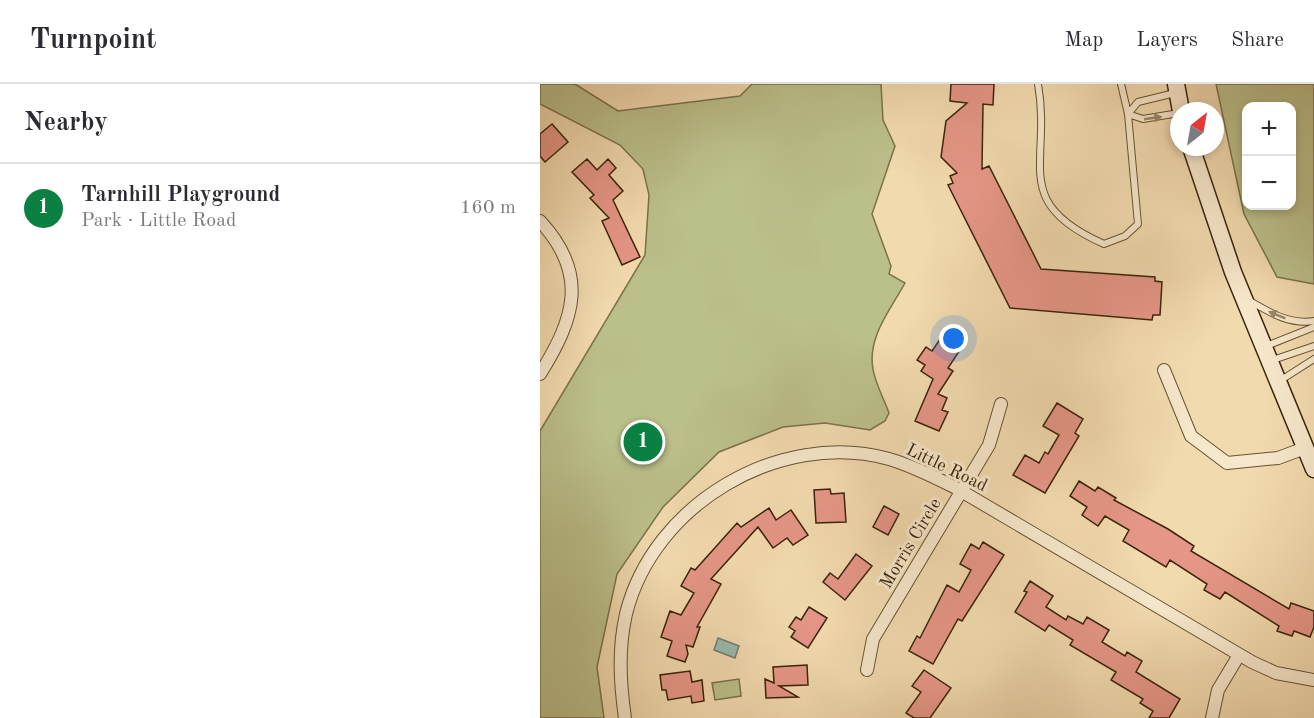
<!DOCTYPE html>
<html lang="en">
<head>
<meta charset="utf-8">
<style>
	:root { --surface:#fff; --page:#f7f7f7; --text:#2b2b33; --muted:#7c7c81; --line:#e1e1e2; --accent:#0b8043 }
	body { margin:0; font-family:"Old Standard TT",serif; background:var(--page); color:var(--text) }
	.controls { position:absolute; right:18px; top:18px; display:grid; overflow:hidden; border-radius:12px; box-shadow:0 3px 9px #0003 }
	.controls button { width:54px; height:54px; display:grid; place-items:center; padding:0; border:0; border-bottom:2px solid var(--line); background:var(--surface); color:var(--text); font:30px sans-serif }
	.compass { position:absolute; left:630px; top:18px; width:54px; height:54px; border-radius:50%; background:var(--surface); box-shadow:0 3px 9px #0003; rotate:31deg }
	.you { position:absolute; left:414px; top:255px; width:21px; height:21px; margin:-15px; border:4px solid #fff; border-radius:50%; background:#1a73e8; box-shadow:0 0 0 9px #1a73e833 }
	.badge { display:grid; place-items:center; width:39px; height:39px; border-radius:50%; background:var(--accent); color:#fff; font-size:20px; font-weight:700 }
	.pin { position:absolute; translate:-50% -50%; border:3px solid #fff; box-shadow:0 2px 6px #0006 }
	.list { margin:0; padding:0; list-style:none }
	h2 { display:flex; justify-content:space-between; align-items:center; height:78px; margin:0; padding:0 24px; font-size:26px }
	h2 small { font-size:20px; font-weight:400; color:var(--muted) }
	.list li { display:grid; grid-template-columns:39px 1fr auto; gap:18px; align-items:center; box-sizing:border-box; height:90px; padding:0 24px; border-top:2px solid var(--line) }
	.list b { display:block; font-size:22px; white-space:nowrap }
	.list p { margin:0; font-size:20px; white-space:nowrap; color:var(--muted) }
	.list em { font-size:20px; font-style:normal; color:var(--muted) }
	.map { position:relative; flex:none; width:774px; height:634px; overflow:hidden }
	header { display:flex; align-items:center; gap:36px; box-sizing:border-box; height:84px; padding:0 30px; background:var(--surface); border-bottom:2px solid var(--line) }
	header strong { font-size:28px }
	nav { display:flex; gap:33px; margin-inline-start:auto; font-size:21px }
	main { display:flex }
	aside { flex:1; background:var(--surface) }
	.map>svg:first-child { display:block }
</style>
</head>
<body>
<header>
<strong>Turnpoint</strong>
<nav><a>Map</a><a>Layers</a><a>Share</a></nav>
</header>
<main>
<aside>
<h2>Nearby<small></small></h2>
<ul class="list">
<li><span class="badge">1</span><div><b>Tarnhill Playground</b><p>Park · Little Road</p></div><em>160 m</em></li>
</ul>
</aside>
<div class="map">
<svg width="774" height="634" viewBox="0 0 774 634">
	<rect width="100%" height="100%" fill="#f2daaf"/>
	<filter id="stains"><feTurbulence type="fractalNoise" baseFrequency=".00333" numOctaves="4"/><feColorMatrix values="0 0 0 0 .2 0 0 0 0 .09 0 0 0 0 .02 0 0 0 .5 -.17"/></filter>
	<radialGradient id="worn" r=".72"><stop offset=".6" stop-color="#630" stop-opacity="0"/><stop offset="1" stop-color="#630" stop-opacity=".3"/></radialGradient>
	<path fill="#bbbf8a" stroke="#7a724a" stroke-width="1.5" fill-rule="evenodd" d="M0 0H35L78 27 200 12 212 0H341L343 36 355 62 332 130 351 182 349 190 365 199C351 225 327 253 333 285 335 299 344 315 349 329L345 337 330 346 285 339 243 343 179 368 123 423 77 490 57 583 64 634H0V347L105 171 109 111 103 85 80 61 0 20Z
		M676 0H774V200L737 193 704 130ZM752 22V122H706V22Z
		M199 595 201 612 175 616 172 599Z"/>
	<path fill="#9cbab1" stroke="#747e6e" stroke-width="1.5" d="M178 554 199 562 195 574 174 566Z"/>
	<path fill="#e69687" stroke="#392509" stroke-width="1.5" d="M411 0H454L453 21 443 20 442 85 449 82 501 185 615 193V197L622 198 620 231H613L612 236 470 224 408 101 413 99 410 92 417 89 401 73 406 37 427 19 410 17Z
		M12 40 28 58 5 78 0 72V50Z
		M47 75 57 86 68 75 76 84 69 91 83 107 73 116 100 173 82 181 62 137 69 134 50 114 54 111 32 88Z
		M405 248 424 260 408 284 413 287 398 310 407 314 402 326 408 328 399 347 375 337 393 295 381 287 385 281 377 276 386 263 392 267Z
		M517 319 543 335 535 349 539 352 505 409 473 391 485 371 499 379 505 368 508 370 519 351 503 342Z
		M539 397 555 407 558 403 576 414 574 416 628 445 654 462 651 467 749 525 751 519 774 527V543L770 553 754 547 752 552 737 547 739 542 685 508 680 515 664 506 667 500 630 476 626 483 583 457 589 446 565 432 558 442 542 431 547 423 530 412Z
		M290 405 291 410 304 409 306 438 276 439 274 406Z
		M344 422 359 430 348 451 333 443Z
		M229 424 236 436 251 426 268 451 253 461 247 454 233 464 218 443 171 495 181 500 157 543H160L153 563 146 561 148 570 145 578 127 572 132 557 121 553 130 527 141 531 154 509 141 502 151 484 155 486 197 439 201 443Z
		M443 458 464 471 422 537 418 535 393 580 369 567 377 552 380 554 407 501 419 508 431 486 420 480 431 460 439 465Z
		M316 470 332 482 305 516 283 498 290 489 298 495Z
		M490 497 513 512 506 523 526 536 528 532 543 540 547 533 569 546 562 558 585 572 587 568 602 577 596 588 640 615 629 634H609L613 627 600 619 603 615 571 596 576 588 530 561 533 556 509 541 505 547 475 528 487 508 484 507Z
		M269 523 287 534 268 564 251 553 255 547 249 543 256 533 261 536Z
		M267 581 268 601 239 602 258 613 226 614 225 595 234 599 233 583Z
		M384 586 411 604 390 634H374L366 629 381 608 372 602Z
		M150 587 152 598 162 596 164 617 152 619 151 612 128 616 126 606H122L120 591Z"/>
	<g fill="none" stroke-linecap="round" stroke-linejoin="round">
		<g stroke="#675232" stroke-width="8">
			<path id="lane" d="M498 0C512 79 469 118 564 160L585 152 598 140 588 30 581 0
				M588 30 598 18 635 9
				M588 30 603 35 639 29
				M708 216C729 228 749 241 774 237
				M724 263 774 243
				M730 277 774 262
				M738 298 774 275"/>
		</g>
		<g stroke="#675232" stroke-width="14">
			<path id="street" d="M0 137C49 190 35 234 0 290
				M624 286 651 352 687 379 738 374 765 364
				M327 586 333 555 449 361 461 320
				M85 634C80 599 78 565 86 530 113 420 240 345 349 375 373 382 394 393 416 404L712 578 736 589 774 596
				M672 634 678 606 699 571"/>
		</g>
		<g stroke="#392509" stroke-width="19">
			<path id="secondary" d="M636 0 641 27
				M651 63 693 188 774 385"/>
		</g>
		<use href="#lane" stroke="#f7e7cb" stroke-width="6"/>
		<use href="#street" stroke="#f7e7cb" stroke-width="12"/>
		<use href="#secondary" stroke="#f7e7cb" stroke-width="16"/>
	</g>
	<defs><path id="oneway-solid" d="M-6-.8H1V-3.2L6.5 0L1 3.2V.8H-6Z" transform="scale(1.5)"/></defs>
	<g fill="#98866a">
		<use href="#oneway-solid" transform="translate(613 34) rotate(-8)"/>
		<use href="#oneway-solid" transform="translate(737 231) rotate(-158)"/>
	</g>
	<g text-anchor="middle" stroke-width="6" stroke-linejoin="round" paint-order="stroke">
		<g font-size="18" fill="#392509" stroke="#f7e7cb">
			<text transform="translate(407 383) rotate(26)" y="6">Little Road</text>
			<text transform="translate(370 459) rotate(-59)" y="6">Morris Circle</text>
		</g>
	</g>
	<rect width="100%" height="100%" filter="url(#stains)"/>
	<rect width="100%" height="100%" fill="url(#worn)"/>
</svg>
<div class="controls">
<button>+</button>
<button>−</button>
</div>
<svg class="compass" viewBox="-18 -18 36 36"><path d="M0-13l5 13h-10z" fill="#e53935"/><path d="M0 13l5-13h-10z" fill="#7c7c81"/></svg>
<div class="you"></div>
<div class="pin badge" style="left:103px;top:358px">1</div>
</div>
</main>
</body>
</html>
